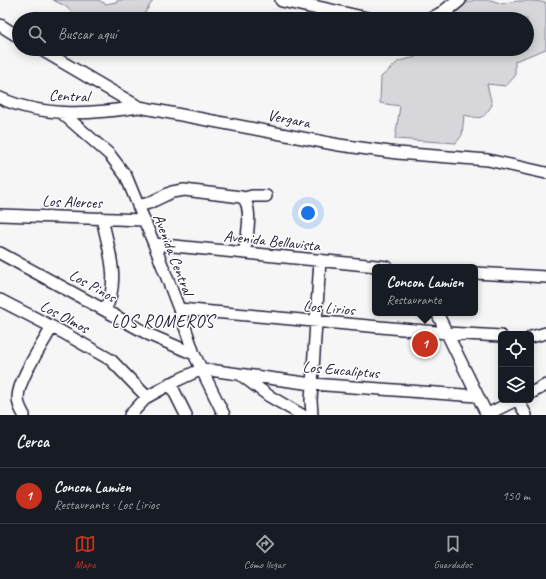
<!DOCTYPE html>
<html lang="es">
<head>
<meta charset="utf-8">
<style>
	:root { --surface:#171b24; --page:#20242c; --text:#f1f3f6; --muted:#9ea1a6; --line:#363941; --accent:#c8321e }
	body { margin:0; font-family:Caveat,sans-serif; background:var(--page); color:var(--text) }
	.controls { position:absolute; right:12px; bottom:12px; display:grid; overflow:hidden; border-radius:6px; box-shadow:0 2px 10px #0003 }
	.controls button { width:36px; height:36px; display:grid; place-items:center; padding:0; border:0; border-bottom:1px solid var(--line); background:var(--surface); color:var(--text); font:20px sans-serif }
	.you { position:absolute; left:308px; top:213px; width:14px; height:14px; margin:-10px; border:3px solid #fff; border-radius:50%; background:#1a73e8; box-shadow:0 0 0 6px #1a73e833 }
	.badge { display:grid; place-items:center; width:26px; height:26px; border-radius:50%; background:var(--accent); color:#fff; font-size:13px; font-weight:700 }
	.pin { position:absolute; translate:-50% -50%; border:2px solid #fff; box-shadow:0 1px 4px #0006 }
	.popup { position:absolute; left:372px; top:264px; width:106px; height:52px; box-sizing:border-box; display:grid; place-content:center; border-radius:6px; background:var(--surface); filter:drop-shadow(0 1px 3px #0005); font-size:13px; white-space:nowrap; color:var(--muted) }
	.popup b { font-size:15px; color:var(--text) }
	.popup::after { content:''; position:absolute; left:50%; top:100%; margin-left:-8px; border:8px solid transparent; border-top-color:var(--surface) }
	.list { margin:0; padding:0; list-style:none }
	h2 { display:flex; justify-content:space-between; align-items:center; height:52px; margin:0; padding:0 16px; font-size:17px }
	h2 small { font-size:13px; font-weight:400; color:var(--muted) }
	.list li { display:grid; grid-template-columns:26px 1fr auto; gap:12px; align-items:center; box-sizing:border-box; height:56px; padding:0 16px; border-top:1px solid var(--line) }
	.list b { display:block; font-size:15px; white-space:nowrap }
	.list p { margin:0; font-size:13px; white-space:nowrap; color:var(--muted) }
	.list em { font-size:13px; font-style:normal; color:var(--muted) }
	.icon { flex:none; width:22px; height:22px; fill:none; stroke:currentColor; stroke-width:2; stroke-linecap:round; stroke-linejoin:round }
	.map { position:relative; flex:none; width:546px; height:415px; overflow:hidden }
	.search { position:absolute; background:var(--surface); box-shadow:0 2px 10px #0003; left:12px; right:12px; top:12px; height:44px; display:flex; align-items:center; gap:10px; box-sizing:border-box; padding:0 14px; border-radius:22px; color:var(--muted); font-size:15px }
	.sheet { height:108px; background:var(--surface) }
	nav { display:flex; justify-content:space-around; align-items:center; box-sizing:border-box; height:56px; border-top:1px solid var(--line); background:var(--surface); font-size:11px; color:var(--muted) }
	nav a { display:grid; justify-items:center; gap:2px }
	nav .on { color:var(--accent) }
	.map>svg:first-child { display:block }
</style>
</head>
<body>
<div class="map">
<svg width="546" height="415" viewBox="0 0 546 415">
	<rect width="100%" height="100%" fill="#f6f6f7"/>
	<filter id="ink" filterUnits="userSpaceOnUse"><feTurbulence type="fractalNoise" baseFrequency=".025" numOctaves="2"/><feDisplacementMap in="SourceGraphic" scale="8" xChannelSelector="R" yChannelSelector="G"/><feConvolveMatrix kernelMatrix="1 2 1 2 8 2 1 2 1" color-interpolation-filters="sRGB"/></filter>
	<g filter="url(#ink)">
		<path fill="#d7d7db" stroke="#7c7c8b" d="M53 0H98L106 4 116 2 118 0H153L141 19H80L65 6Z
			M474 0H491L502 4C514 0 534 0 546 3V49L515 61V76L506 86 487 84 492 105C482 120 482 119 464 115L462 135 456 143 395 139 400 106 380 103 381 77 399 61 416 57V49H527V19H447L453 16 462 5Z"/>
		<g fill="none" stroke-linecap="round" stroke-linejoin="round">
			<g stroke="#22223b" stroke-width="14">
				<path id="minor" d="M0 25 19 37
					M40 49 139 107 339 145 397 153 488 160 546 173
					M0 98C44 118 93 114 139 107
					M62 113 110 155 126 176 154 244 179 309 194 354 224 415
					M244 198 252 196H266
					M138 206 149 203 172 192 184 190 241 197C254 203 247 241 244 253
					M0 215 144 220
					M102 218C108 248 121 281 105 310
					M154 244 387 267
					M0 253 150 335 194 354
					M475 273 546 277
					M0 300 62 332 111 360 147 397
					M179 309 447 333 501 336
					M437 313 487 415
					M531 337 546 333
					M241 375 269 396 302 415
					M170 383 186 415
					M531 393 546 385
					M518 400 526 415
					M24 415C21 410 18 404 18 398 18 379 43 344 52 327
					M130 415 147 397 178 380 202 369 312 384 477 396
					M312 415 311 400 320 260
					M486 415 516 400"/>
			</g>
			<g stroke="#22223b" stroke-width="16">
				<path id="major" d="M282 0 367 19
					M432 19 443 13 459 0"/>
			</g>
			<use href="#minor" stroke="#fff" stroke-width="11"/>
			<use href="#major" stroke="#fff" stroke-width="13"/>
		</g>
	</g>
	<g text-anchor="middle" stroke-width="3" stroke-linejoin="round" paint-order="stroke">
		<g font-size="16" fill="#22223b" stroke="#fff">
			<text transform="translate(69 95) rotate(2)" y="6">Central</text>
			<text transform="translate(289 118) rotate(11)" y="6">Vergara</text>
			<text transform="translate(72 201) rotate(2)" y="6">Los Alerces</text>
			<text transform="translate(272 240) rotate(6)" y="6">Avenida Bellavista</text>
			<text transform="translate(174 254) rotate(69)" y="6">Avenida Central</text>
			<text transform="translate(93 285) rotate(29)" y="6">Los Pinos</text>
			<text transform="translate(329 307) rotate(5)" y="6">Los Lirios</text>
			<text transform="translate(65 316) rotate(28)" y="6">Los Olmos</text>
			<text transform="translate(341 369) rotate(5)" y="6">Los Eucaliptus</text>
		</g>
		<g font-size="17" letter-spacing="1" fill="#22223b" stroke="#fff">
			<text x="163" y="327">LOS ROMEROS</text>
		</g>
	</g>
</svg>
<div class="controls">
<button><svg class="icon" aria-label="locate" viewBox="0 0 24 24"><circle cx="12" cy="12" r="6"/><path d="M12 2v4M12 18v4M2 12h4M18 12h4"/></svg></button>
<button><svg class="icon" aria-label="layers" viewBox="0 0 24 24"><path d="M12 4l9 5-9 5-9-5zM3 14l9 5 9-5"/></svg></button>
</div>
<div class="you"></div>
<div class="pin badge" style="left:425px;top:344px">1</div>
<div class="popup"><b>Concon Lamien</b>Restaurante</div>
<div class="search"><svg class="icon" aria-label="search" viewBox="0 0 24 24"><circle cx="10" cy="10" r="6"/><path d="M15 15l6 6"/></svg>Buscar aquí</div>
</div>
<section class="sheet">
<h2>Cerca<small></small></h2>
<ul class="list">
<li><span class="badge">1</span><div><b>Concon Lamien</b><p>Restaurante · Los Lirios</p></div><em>150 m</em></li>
</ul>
</section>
<nav>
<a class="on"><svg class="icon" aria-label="map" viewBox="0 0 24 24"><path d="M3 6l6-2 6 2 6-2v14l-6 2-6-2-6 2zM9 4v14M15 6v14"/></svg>Mapa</a>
<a><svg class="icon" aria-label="directions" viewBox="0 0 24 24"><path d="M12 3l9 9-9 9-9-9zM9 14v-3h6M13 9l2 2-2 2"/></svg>Cómo llegar</a>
<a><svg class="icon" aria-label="saved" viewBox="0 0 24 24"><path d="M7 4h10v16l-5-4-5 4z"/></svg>Guardados</a>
</nav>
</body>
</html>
